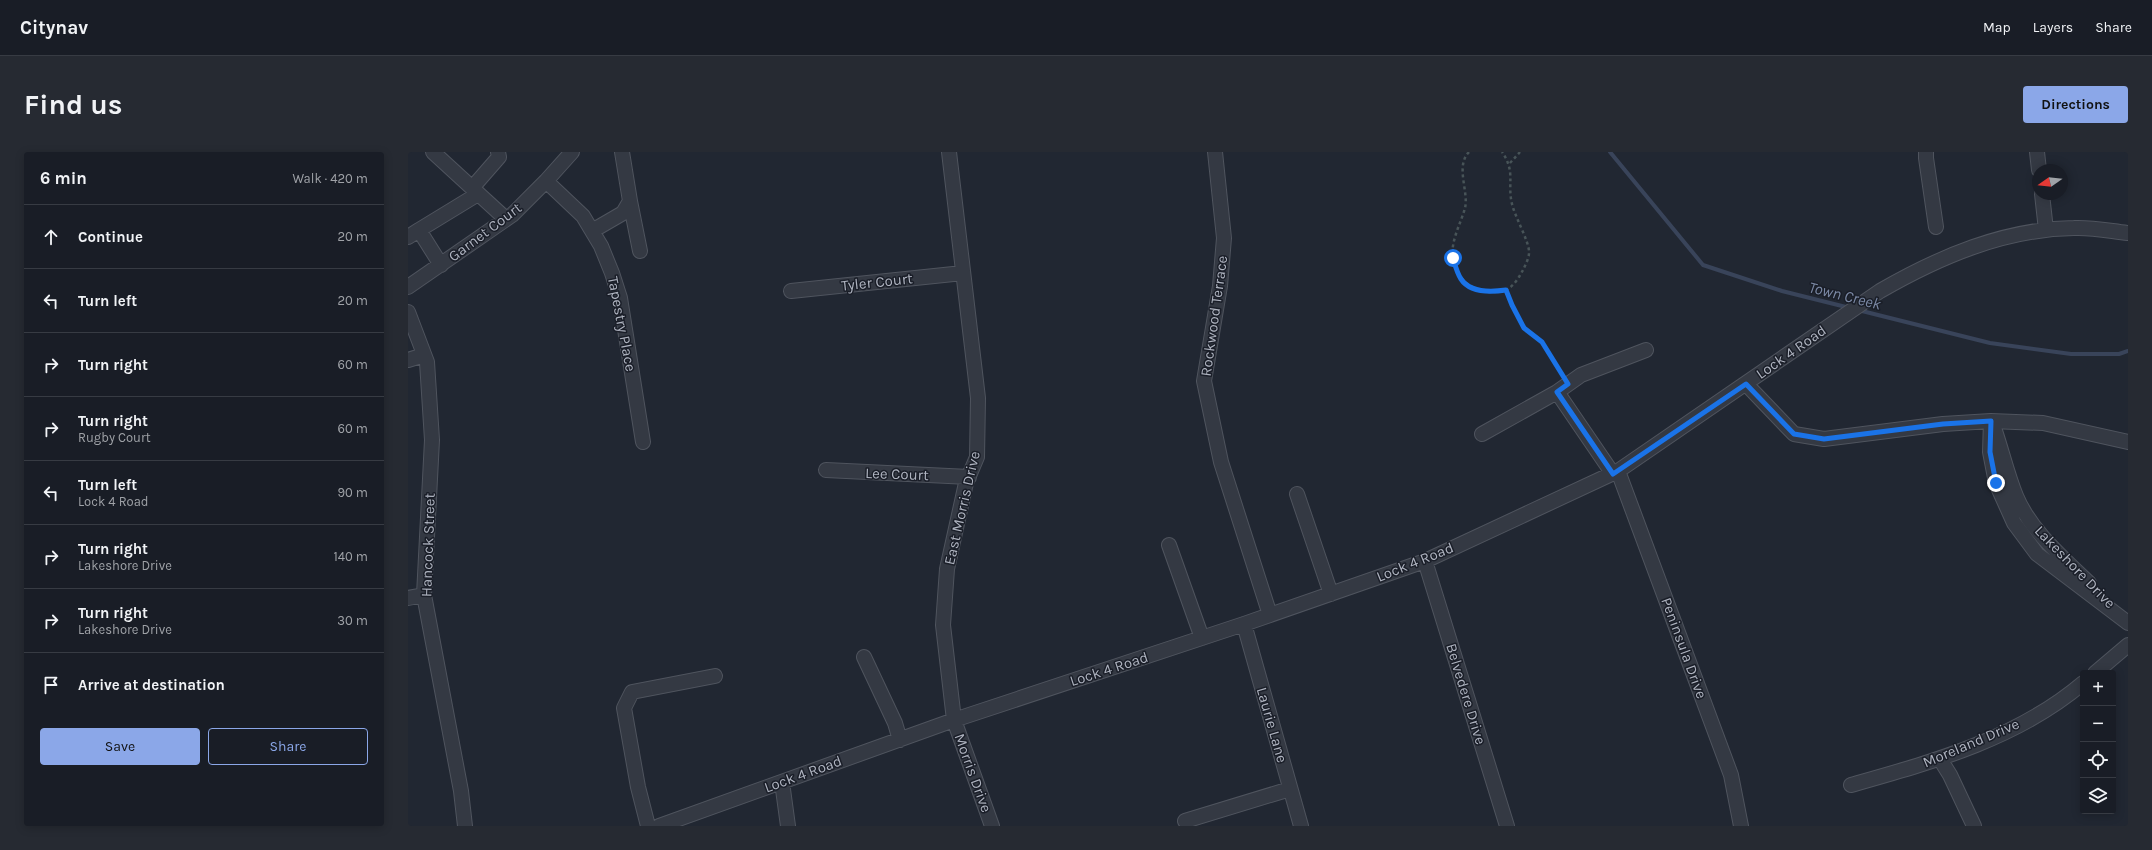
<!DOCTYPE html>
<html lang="en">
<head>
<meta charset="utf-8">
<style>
	:root { --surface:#191d26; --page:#262a32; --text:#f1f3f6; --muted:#9fa2a7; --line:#373b43; --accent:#8ba7e8 }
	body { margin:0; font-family:Karla,sans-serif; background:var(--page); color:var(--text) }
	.controls { position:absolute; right:12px; bottom:12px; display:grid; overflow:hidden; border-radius:4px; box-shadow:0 2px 10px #0003 }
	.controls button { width:36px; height:36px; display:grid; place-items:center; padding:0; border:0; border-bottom:1px solid var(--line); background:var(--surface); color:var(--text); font:20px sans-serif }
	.compass { position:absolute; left:1624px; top:12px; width:36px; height:36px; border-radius:50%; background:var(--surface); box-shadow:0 2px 10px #0003; rotate:256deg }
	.stop { position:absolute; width:12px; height:12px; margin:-9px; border:3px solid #1a73e8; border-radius:50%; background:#fff }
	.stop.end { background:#1a73e8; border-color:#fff; box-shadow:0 1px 4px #0008 }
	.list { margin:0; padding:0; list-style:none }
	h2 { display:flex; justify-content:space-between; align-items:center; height:52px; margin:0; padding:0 16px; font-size:17px }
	h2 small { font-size:13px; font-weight:400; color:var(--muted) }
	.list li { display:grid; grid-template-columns:26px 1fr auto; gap:12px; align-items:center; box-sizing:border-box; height:64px; padding:0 16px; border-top:1px solid var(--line) }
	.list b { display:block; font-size:15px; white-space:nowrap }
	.list p { margin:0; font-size:13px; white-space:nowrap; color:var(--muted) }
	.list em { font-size:13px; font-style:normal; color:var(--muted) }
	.actions { display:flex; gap:8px; padding:12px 16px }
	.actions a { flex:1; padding:9px 0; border:1px solid var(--accent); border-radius:4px; text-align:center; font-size:14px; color:var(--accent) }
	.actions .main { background:var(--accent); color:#111 }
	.icon { flex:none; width:22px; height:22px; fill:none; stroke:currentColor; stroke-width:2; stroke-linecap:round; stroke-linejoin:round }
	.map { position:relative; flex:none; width:1720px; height:674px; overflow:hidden; border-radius:4px }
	header { display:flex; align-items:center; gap:24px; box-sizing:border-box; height:56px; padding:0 20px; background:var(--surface); border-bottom:1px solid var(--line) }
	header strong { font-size:19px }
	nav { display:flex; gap:22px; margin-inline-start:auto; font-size:14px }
	.intro { display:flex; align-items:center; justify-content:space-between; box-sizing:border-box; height:96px; padding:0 24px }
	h1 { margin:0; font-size:28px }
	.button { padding:10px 18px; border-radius:4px; background:var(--accent); color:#111; font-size:14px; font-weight:700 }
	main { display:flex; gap:24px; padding:0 24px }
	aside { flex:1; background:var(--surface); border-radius:4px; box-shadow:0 2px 10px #0003 }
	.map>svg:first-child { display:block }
</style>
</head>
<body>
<header>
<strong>Citynav</strong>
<nav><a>Map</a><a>Layers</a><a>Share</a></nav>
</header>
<div class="intro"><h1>Find us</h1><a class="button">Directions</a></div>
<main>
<aside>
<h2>6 min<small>Walk · 420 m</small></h2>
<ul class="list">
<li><svg class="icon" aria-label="ahead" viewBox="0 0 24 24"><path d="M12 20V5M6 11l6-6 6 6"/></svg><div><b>Continue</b></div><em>20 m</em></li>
<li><svg class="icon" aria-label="left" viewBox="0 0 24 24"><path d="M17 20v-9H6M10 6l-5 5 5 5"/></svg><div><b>Turn left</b></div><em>20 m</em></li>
<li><svg class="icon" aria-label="right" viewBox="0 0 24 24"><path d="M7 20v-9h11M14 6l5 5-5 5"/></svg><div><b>Turn right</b></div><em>60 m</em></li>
<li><svg class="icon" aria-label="right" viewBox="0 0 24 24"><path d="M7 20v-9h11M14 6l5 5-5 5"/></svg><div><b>Turn right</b><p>Rugby Court</p></div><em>60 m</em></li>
<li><svg class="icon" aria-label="left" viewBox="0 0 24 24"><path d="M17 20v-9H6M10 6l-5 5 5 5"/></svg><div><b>Turn left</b><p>Lock 4 Road</p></div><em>90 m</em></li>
<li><svg class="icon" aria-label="right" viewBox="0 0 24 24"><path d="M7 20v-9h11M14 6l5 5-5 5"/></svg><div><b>Turn right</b><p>Lakeshore Drive</p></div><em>140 m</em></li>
<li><svg class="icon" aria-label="right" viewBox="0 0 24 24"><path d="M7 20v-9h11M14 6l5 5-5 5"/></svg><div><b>Turn right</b><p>Lakeshore Drive</p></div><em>30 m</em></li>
<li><svg class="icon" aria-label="arrive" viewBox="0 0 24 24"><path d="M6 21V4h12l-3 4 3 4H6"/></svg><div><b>Arrive at destination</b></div></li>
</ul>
<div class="actions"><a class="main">Save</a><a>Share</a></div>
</aside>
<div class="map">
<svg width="1720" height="674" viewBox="0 0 1720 674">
	<rect width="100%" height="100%" fill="#212732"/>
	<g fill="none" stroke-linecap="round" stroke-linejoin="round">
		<path stroke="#39445a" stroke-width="4" d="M1202 0 1295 113 1374 139 1442 156
			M1450 158 1582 191 1663 202H1711L1720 199"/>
		<g stroke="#4f545e" stroke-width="16">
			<path id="minor" d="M25 0 98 67
				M541 0 570 246 569 305 558 331 539 417 535 473 546 568 584 674
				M807 0 816 86 812 134 796 229 813 310 862 463
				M1518 0V6L1528 75
				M1629 0 1631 18
				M138 29 175 64 193 94 204 121 212 146 235 290
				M64 36 91 5 90 0
				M1634 42 1638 78
				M222 49 232 99
				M11 78 70 42
				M184 79 215 61 222 49 214 0
				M0 85 11 78 33 113
				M0 135 104 63 138 29 164 0
				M383 139 555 121
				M0 160 19 210 24 288 16 443 53 639 57 674
				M0 208 16 203
				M1338 232 1386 282 1416 287 1535 272 1583 269 1635 271 1720 290
				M1149 240 1205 322
				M1583 269 1582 300 1588 331 1606 371 1629 402 1720 471
				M1586 276C1594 299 1599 322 1608 344 1622 378 1655 406 1681 431
				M1074 282 1149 240 1173 223 1238 198
				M418 318 561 325
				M1210 319 1323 623 1333 674
				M889 342 923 442
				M761 393 794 486
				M1017 409 1099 674
				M0 446 16 443
				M836 472 893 674
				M456 505 487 571 492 588
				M1687 521 1720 493
				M1532 607 1542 623 1566 674
				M374 630 380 674
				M1443 633C1524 610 1609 587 1675 531
				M777 669 882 637
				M240 674 230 635 216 556 224 540 307 524
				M251 674 546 568 836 472 1017 409 1210 319 1472 139C1531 105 1596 77 1666 76 1683 75 1702 79 1720 81"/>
		</g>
		<path stroke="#485458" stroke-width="2.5" stroke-dasharray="3 3" stroke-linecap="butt" d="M1061 0C1047 14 1061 40 1057 56 1053 71 1042 90 1045 106 1048 131 1073 146 1097 138 1106 135 1111 125 1115 118 1117 114 1121 106 1121 101 1122 91 1107 65 1104 52 1099 31 1108 20 1094 0
			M1102 11 1112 0
			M1098 138 1104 153 1116 176 1134 190 1153 221"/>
		<use href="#minor" stroke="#343943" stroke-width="14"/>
	</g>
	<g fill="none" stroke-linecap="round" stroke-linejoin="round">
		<path stroke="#1a73e8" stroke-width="5" d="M1045 106C1047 113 1049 121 1053 127 1062 141 1084 140 1098 138L1104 153 1116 176 1134 190 1160 232 1149 240 1205 322 1338 232 1386 282 1416 287 1535 272 1583 269 1582 300 1588 331"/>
	</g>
	<g text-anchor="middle" stroke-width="3" stroke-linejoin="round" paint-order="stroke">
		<g font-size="15" fill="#afb4c0" stroke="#1a1e28">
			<text transform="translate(77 80) rotate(-37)" y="5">Garnet Court</text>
			<text transform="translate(469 130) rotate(-6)" y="5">Tyler Court</text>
			<text transform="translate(806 164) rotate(-82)" y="5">Rockwood Terrace</text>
			<text transform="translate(214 172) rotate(79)" y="5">Tapestry Place</text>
			<text transform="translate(1383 200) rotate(-35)" y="5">Lock 4 Road</text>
			<text transform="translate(489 322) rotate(2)" y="5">Lee Court</text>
			<text transform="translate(554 356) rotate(-77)" y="5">East Morris Drive</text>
			<text transform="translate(20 393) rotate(-88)" y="5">Hancock Street</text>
			<text transform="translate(1007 410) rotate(-22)" y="5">Lock 4 Road</text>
			<text transform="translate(1667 415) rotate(46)" y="5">Lakeshore Drive</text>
			<text transform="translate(1276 496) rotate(70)" y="5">Peninsula Drive</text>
			<text transform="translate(701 517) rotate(-18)" y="5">Lock 4 Road</text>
			<text transform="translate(1058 542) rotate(73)" y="5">Belvedere Drive</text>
			<text transform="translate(864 573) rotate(74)" y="5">Laurie Lane</text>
			<text transform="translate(1563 591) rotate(-23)" y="5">Moreland Drive</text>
			<text transform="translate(565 621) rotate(70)" y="5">Morris Drive</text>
			<text transform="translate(395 622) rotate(-20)" y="5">Lock 4 Road</text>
		</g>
		<g font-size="16" font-style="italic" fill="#7b89a5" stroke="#1a1e28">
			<text transform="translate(1437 143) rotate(14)" y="6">Town Creek</text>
		</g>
	</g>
</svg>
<div class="controls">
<button>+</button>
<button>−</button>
<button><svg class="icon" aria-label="locate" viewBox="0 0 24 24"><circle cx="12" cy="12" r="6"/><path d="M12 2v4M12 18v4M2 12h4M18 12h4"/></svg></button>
<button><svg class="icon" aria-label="layers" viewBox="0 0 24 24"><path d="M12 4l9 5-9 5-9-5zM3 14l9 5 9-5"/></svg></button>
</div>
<svg class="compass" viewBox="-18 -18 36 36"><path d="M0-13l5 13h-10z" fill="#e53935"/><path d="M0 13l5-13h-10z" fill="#9fa2a7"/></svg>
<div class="stop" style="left:1045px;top:106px"></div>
<div class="stop end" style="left:1588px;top:331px"></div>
</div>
</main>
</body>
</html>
